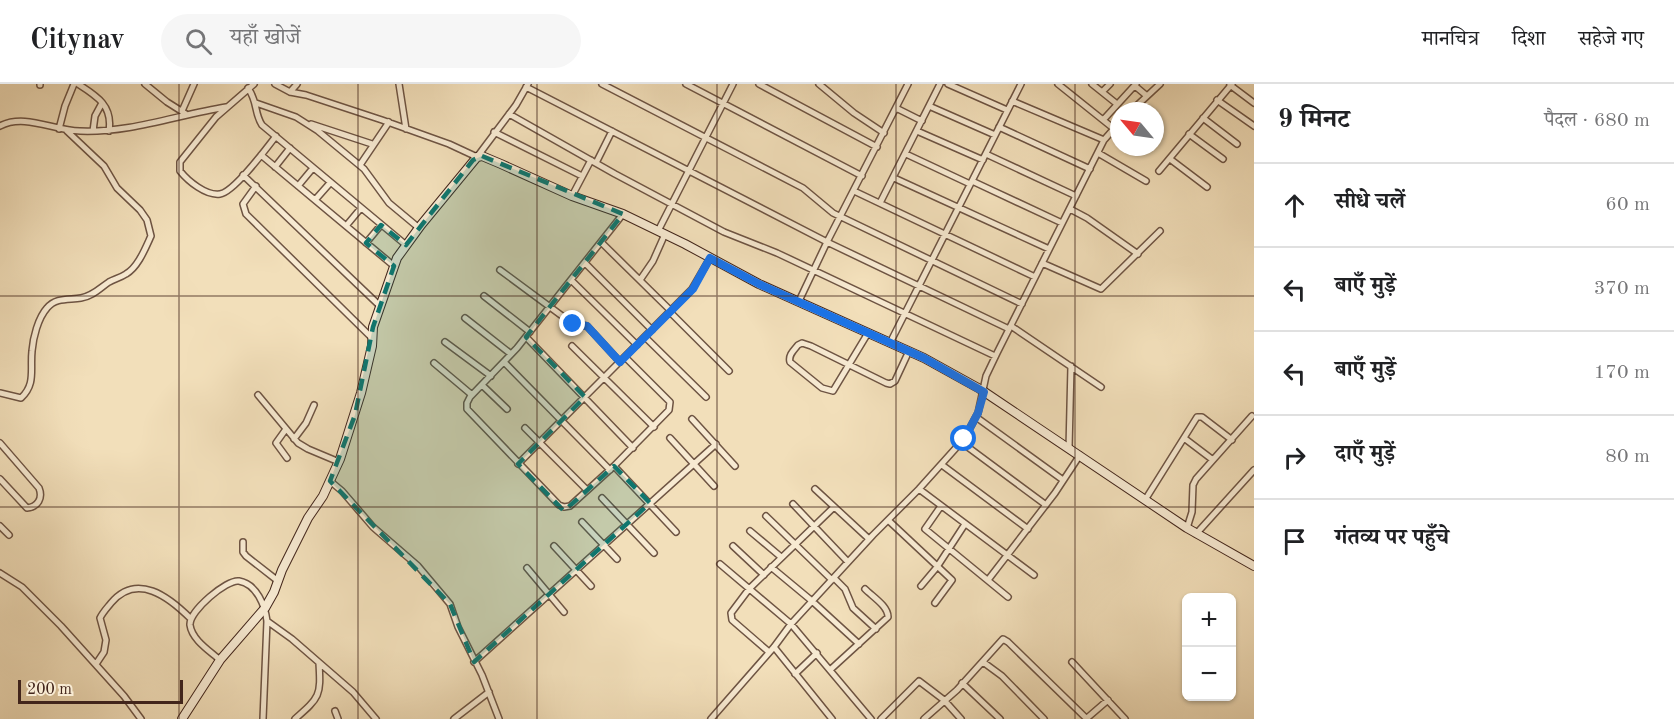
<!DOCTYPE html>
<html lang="hi">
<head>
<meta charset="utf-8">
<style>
	:root { --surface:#fff; --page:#f6f6f6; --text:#202124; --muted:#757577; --line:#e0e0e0 }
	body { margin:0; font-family:"Old Standard TT","Noto Serif Devanagari",serif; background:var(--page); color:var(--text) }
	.controls { position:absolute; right:18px; bottom:18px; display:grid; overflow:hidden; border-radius:9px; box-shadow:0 2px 4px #0004 }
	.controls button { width:54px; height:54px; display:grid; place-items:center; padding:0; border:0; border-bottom:2px solid var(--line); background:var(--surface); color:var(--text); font:30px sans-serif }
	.compass { position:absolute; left:1110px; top:18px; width:54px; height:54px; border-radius:50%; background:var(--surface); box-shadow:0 2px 4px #0004; rotate:299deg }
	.scale { position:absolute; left:18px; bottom:15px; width:165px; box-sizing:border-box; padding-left:6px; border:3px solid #42251b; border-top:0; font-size:16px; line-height:21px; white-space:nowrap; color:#42251b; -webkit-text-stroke:4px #f7ead2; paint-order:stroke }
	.stop { position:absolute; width:18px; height:18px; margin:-14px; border:4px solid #1a73e8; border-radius:50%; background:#fff }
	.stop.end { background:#1a73e8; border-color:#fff; box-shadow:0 2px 6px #0008 }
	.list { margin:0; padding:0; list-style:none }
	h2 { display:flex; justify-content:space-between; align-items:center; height:78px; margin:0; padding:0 24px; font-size:26px }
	h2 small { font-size:20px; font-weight:400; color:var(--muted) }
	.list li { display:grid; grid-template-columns:39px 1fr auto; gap:18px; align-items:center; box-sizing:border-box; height:84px; padding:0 24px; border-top:2px solid var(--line) }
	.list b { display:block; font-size:22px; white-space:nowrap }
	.list em { font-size:20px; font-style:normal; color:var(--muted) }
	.icon { flex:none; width:33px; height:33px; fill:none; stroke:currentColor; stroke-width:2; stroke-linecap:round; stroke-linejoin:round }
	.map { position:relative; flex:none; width:1254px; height:635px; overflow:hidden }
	header { display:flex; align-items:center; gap:36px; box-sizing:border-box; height:84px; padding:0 30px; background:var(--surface); border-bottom:2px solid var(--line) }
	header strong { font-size:28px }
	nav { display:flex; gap:33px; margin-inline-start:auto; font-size:21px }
	.search { width:420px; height:54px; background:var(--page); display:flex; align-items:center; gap:15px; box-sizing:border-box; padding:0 21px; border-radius:33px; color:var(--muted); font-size:22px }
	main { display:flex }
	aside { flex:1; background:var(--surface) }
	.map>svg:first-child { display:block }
</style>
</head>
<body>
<header>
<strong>Citynav</strong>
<div class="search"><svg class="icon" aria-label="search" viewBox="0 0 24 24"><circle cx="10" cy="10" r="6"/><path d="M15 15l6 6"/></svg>यहाँ खोजें</div>
<nav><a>मानचित्र</a><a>दिशा</a><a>सहेजे गए</a></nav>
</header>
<main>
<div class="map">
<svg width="1254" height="635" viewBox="0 0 1254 635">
	<rect width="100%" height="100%" fill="#f2dfba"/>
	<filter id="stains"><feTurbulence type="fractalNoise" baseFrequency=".00333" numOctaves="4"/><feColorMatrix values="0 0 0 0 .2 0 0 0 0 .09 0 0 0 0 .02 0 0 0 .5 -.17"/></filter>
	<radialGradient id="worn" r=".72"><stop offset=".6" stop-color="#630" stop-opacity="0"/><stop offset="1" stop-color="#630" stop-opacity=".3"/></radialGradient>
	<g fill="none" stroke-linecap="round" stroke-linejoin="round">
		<g stroke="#6e5443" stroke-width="8">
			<path id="street" d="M78 0C97 12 113 22 109 47
				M145 0 167 18 186 30
				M254 0 216 33 180 78V87C188 97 206 112 220 110 234 108 266 65 276 52
				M275 0 290 8 306 11 382 36 449 60 477 73 516 21 528 0
				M399 0 406 45
				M602 0 803 104 833 129 1022 220
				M686 0 862 92
				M759 0 877 63
				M819 0 854 29 884 49
				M948 0 1007 26
				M1058 0 1113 44
				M1092 0 1117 20
				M40 1V0
				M1230 1 1254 19
				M1135 2 1147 12
				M526 3 827 158 1009 245
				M248 4C258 18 254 29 262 41L406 161
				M290 8 297 0
				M1102 8 1110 0
				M1217 16 1254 42
				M1012 17 1104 56
				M256 19 296 33 318 47 364 85 389 119 419 144
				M929 22 995 51
				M896 24 922 37
				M182 27 194 0
				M1131 27 1160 0
				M509 30 615 90 724 148 777 169 995 272
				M1203 34 1237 60
				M1104 35 1136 0
				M311 40 372 60
				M0 42C25 29 54 47 80 47 130 49 177 31 226 23
				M999 43 1090 85
				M59 45 65 22 74 0
				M93 47 95 32 102 19
				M917 47 983 76
				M494 48 582 92
				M1189 50 1223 75
				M1098 69 1146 97
				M906 70 970 100
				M986 70 1076 112
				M261 71 394 182
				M1170 75 1207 103
				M596 79 612 47
				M360 81 389 38
				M275 83 290 64
				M1159 87 1232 0
				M243 91 380 222
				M894 94 1049 165
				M972 97 1062 139
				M256 102 243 120 246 130 372 254
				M298 102 313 84
				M854 107 1035 193
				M572 112 591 76
				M315 116 330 99
				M880 119 940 0
				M1070 125 1087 134 1138 170
				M623 130 517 264 470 313 467 319V325L559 421 564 423 570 422 614 382 669 326 670 318 625 273
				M346 142 361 124
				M658 147 733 0
				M601 158 671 227
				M366 159 381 141
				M585 179 652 246
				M1042 179 1101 205 1160 147
				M500 186 573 240 587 242 620 278
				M571 196 637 261
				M640 196 653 177 665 150
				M484 212 530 248
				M799 217 827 158 908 0
				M670 228 729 287
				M465 234 511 270
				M1011 242 1101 303
				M868 249 833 307 822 304 790 278C788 271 794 266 798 261L802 259 811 262 886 299 890 300 895 297 909 267
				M526 253 633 364
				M645 253 706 313
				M445 258 491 292
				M890 259 1021 0
				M572 262 654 343
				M504 278 610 386
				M434 279 472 311
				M482 301 507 325
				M0 309 21 314C36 300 30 286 32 267 33 254 38 234 47 224 56 213 69 216 81 214 93 212 100 204 109 198 114 195 120 194 126 190 138 183 145 165 151 152L147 136 140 126 117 104 104 82 67 47
				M258 311 298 359 308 365 339 378
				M976 333 1063 396
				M692 335 735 382
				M525 344 587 406
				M286 345 276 359 287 374
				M670 354 714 402
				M1184 354 1213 376
				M294 355 306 339 314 321
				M961 358 1046 421
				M0 359 39 404C43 414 38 423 27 424L0 395
				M1069 364 1071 282
				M518 380 692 205 710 174
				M942 381 1028 445
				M614 382 676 448
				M330 397 342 407 373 443 418 482 450 520 458 543 482 591 499 635
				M815 405 869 455
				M919 405 1034 491
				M602 414 654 469
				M1145 416 1197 333H1202L1232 356
				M793 420 848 478
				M941 422 925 445 1008 513
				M766 432 832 496
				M888 436 952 496 935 519
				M582 438 617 475
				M0 442 9 451
				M1187 444 1192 428 1193 401 1196 395 1252 332
				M750 447 781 473
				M1196 450 1254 386
				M243 458V468L246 472 278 497
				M554 462 591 502
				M733 462 764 491
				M720 480 791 540 871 635
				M771 483 812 517 859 560
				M527 484 564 528
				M0 489 22 503 61 542 124 612 141 635
				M834 494 845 505 853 524 876 545
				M988 496 1055 409 1080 371
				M921 502 937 483 965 440
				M267 537 292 555 353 608 376 635
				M774 563 832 635
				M769 568 732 536 731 529 749 505 834 423
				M220 576C210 567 192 556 190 541 189 527 227 495 239 497 257 500 265 522 267 537L263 635
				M474 578 716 360
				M983 578 1002 592 1044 635
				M1072 578 1125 635
				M96 580 104 568 106 556 100 534C103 528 107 524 111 519 137 488 169 513 191 535
				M830 586 888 533C888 522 873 513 865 505
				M795 590 817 569
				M962 599 1000 635
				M335 627 338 635
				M295 635C320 613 321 612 319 579
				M454 635 489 608
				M711 635 774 563 791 540 873 451 919 405 964 355 978 329 986 292 997 269 1104 56 1119 39
				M881 635 919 597 944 616 961 635
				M924 635 957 606 1003 555 1008 558 1087 635
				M1086 635 1108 616"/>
		</g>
		<g stroke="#42251b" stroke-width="10">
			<path id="secondary" d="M182 635 220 576 265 524 274 508 282 486 308 434 323 412 340 375 361 309 372 262 373 243 397 174 421 141 477 73 482 72 501 80 572 112 623 130 685 160 759 200 924 274 980 305 1187 444 1254 482"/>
		</g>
		<use href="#street" stroke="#f7ead2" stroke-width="5"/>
		<use href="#secondary" stroke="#f7ead2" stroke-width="8"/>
	</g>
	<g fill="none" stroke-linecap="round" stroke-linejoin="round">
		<path stroke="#1a73e8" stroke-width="8" d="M573 240 587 242 620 278 693 205 710 174 759 200 924 274 984 308 978 329 964 355"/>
	</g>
	<path fill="#0f766e" fill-opacity="0.2" stroke="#0f766e" stroke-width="4.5" stroke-dasharray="12 8" stroke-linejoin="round" d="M482 72 623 130 526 253 585 313 518 380 564 427 614 382 650 419 474 578 450 520 330 397 355 331 373 243 394 182 366 159 381 141 406 161 473 76Z"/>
	<path fill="none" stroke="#42251b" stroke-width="1.5" stroke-opacity="0.55" d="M179 0V635M358 0V635M537 0V635M717 0V635M896 0V635M1075 0V635M0 212H1254M0 423H1254"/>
	<rect width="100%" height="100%" filter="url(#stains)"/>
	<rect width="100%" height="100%" fill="url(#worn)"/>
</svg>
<div class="controls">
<button>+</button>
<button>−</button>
</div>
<svg class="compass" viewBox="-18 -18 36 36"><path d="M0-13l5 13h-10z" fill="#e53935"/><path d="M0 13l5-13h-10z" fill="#757577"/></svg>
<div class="scale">200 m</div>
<div class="stop" style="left:964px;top:355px"></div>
<div class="stop end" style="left:573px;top:240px"></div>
</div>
<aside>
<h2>9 मिनट<small>पैदल · 680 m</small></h2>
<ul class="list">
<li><svg class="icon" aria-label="ahead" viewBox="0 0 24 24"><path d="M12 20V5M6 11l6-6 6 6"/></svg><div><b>सीधे चलें</b></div><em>60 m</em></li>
<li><svg class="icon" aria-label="left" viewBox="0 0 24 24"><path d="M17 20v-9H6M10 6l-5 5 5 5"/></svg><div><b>बाएँ मुड़ें</b></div><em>370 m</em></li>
<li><svg class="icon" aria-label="left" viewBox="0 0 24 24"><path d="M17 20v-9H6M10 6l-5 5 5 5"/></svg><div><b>बाएँ मुड़ें</b></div><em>170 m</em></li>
<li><svg class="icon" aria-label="right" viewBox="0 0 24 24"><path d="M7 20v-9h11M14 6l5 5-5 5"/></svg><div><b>दाएँ मुड़ें</b></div><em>80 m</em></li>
<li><svg class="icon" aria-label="arrive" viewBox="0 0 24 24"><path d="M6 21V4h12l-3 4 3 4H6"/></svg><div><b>गंतव्य पर पहुँचे</b></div></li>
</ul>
</aside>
</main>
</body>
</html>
